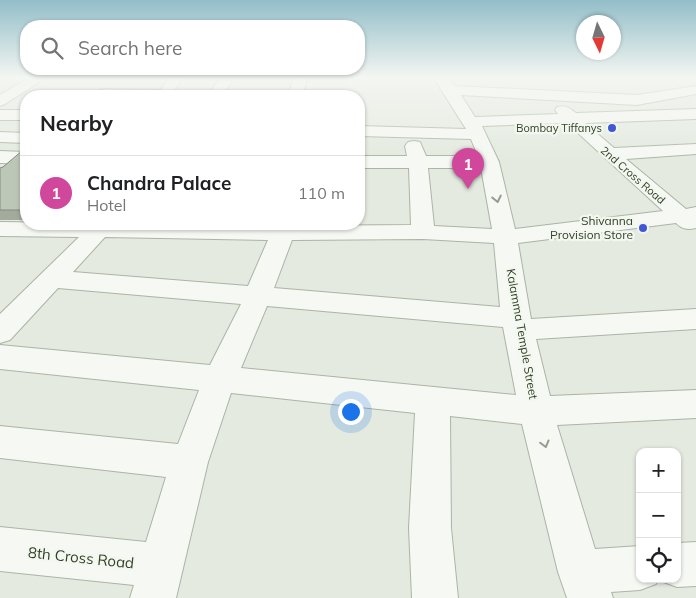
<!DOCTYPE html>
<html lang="en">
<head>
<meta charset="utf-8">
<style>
	:root { --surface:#fff; --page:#f6f6f6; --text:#202124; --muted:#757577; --line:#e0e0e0; --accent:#d93025 }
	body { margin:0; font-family:Mulish,sans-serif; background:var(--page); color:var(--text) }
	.controls { position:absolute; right:15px; bottom:15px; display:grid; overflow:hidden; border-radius:10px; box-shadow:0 1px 4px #0004 }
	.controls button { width:45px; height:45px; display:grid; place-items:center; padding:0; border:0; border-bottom:1px solid var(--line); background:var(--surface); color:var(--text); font:25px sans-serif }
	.compass { position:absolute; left:576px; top:15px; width:45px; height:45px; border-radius:50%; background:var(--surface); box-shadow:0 1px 4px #0004; rotate:175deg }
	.you { position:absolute; left:350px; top:411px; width:18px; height:18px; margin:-12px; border:4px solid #fff; border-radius:50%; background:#1a73e8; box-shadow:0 0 0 8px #1a73e833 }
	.badge { display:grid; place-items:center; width:32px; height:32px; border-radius:50%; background:var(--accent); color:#fff; font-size:16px; font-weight:700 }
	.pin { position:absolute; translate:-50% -41px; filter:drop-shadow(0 1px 2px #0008) }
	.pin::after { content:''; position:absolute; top:26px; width:18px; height:15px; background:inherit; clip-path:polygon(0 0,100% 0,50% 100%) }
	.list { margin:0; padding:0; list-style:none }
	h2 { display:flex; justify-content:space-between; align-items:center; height:65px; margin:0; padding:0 20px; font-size:21px }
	h2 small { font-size:16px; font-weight:400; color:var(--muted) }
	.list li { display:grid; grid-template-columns:32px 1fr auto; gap:15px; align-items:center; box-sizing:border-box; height:75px; padding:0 20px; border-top:1px solid var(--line) }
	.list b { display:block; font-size:19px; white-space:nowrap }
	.list p { margin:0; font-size:16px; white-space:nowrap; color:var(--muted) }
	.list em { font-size:16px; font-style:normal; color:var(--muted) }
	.icon { flex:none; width:28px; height:28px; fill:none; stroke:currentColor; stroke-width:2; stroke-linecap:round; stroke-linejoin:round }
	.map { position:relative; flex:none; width:696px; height:598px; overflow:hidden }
	.search { position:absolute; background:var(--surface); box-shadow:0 1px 4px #0004; left:20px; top:20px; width:345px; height:55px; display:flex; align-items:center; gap:12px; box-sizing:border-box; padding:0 18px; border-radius:20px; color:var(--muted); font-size:19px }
	.panel { position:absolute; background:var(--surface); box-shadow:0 1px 4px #0004; left:20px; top:90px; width:345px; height:140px; border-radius:20px }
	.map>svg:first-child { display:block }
</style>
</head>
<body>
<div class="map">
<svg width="696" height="598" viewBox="0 0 696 598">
	<rect width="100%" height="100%" fill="#e4eae0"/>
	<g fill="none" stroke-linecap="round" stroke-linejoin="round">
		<g stroke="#abb4a5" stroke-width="2">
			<path id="minor" d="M30 77H47L5 104 0 106V95Z
				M169 77H183L171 96H99L97 93 99 90 104 89 161 90Z
				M294 77H308L302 96H288Z
				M433 77H448L455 86 637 95 696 86V94L637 105 461 95 475 117 558 114 555 110 557 107C566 105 569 108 576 113L696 109V119L585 123 614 148 696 144V154L626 159 686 209 696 207V228C687 230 682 229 676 223L518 243 531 319 696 309V329L536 339 550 396 696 390V418L557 425 595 549 640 546V579H658L656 584 640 590 611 592 613 598H567L558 572 522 424 450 416 451 528 458 598H412L409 528 415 413 231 393 208 462 176 598H130L134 585 0 571V527L146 542 166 477 0 458V426L178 444 199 390 0 369V345L210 365 241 304 58 288 10 340 0 343V314L79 237 0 236V222L283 226 411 225 409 168H359V156H407L405 146 408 142 414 141 420 142 426 156H478L471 139 359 136V126L466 129ZM567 123 663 211 515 229 499 162 482 126ZM428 168H481L492 229 434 226ZM105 237 268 240 248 286 73 272ZM423 239 494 243 500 307 274 288 292 240ZM267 306 503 327 516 395 241 368Z
				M225 78 232 82 221 96H207L220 79Z
				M0 110H26V120H0Z
				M0 132 26 133V143L0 142Z
				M0 151 26 152V164L0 163Z
				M696 542V586L677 587 661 581 677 579V543Z"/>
		</g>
		<use href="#minor" fill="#f5f8f3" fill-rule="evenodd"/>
	</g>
	<path fill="#a3ab9d" d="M26 150V220H0V168L3 167Z"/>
	<path fill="#bdc7b7" stroke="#848b80" d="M23 150H26V210H0V168L3 167Z"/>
	<defs><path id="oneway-chevron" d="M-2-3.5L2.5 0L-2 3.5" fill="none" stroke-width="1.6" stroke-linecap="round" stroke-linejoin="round" transform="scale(1.25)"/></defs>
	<g stroke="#949d8e">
		<use href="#oneway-chevron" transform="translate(497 199) rotate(78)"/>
		<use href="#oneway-chevron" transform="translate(545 444) rotate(75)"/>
	</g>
	<linearGradient id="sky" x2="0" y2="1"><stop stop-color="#93bec9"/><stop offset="0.48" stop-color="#f3f6f1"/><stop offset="1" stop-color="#f3f6f1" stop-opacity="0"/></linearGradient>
	<rect width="696" height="161" fill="url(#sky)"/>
	<g fill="#4058d5" stroke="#f3f7f0" stroke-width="2">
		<circle cx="612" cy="128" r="5"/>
		<circle cx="643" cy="228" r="5"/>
	</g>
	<g text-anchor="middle" stroke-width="4.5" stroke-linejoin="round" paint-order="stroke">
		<g font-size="11" fill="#324228" stroke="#f3f7f0" text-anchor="end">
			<text x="602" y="132">Bombay Tiffanys</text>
		</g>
		<g font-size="11" fill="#324228" stroke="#f3f7f0">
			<text transform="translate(633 175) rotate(41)" y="4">2nd Cross Road</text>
		</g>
		<g font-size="12" fill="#324228" stroke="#f3f7f0" text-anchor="end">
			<text x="633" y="225">Shivanna<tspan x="633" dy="14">Provision Store</tspan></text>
		</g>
		<g font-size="12" fill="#324228" stroke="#f3f7f0">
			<text transform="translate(522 334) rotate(80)" y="4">Kalamma Temple Street</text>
		</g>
		<g font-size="15" fill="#324228" stroke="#f3f7f0">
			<text transform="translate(81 558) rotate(6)" y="5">8th Cross Road</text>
		</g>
	</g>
</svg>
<div class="controls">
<button>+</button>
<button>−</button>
<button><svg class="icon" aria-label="locate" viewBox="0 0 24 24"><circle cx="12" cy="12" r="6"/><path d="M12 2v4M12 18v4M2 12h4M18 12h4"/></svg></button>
</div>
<svg class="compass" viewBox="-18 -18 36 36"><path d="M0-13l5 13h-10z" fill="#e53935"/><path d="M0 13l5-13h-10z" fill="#757577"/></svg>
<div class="you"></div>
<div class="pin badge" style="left:468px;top:189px;background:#d1479c">1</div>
<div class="search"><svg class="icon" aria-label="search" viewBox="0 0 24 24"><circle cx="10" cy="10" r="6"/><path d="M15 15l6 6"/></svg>Search here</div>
<section class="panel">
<h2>Nearby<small></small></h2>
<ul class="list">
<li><span class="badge" style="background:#d1479c">1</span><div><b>Chandra Palace</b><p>Hotel</p></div><em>110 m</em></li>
</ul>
</section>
</div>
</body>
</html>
